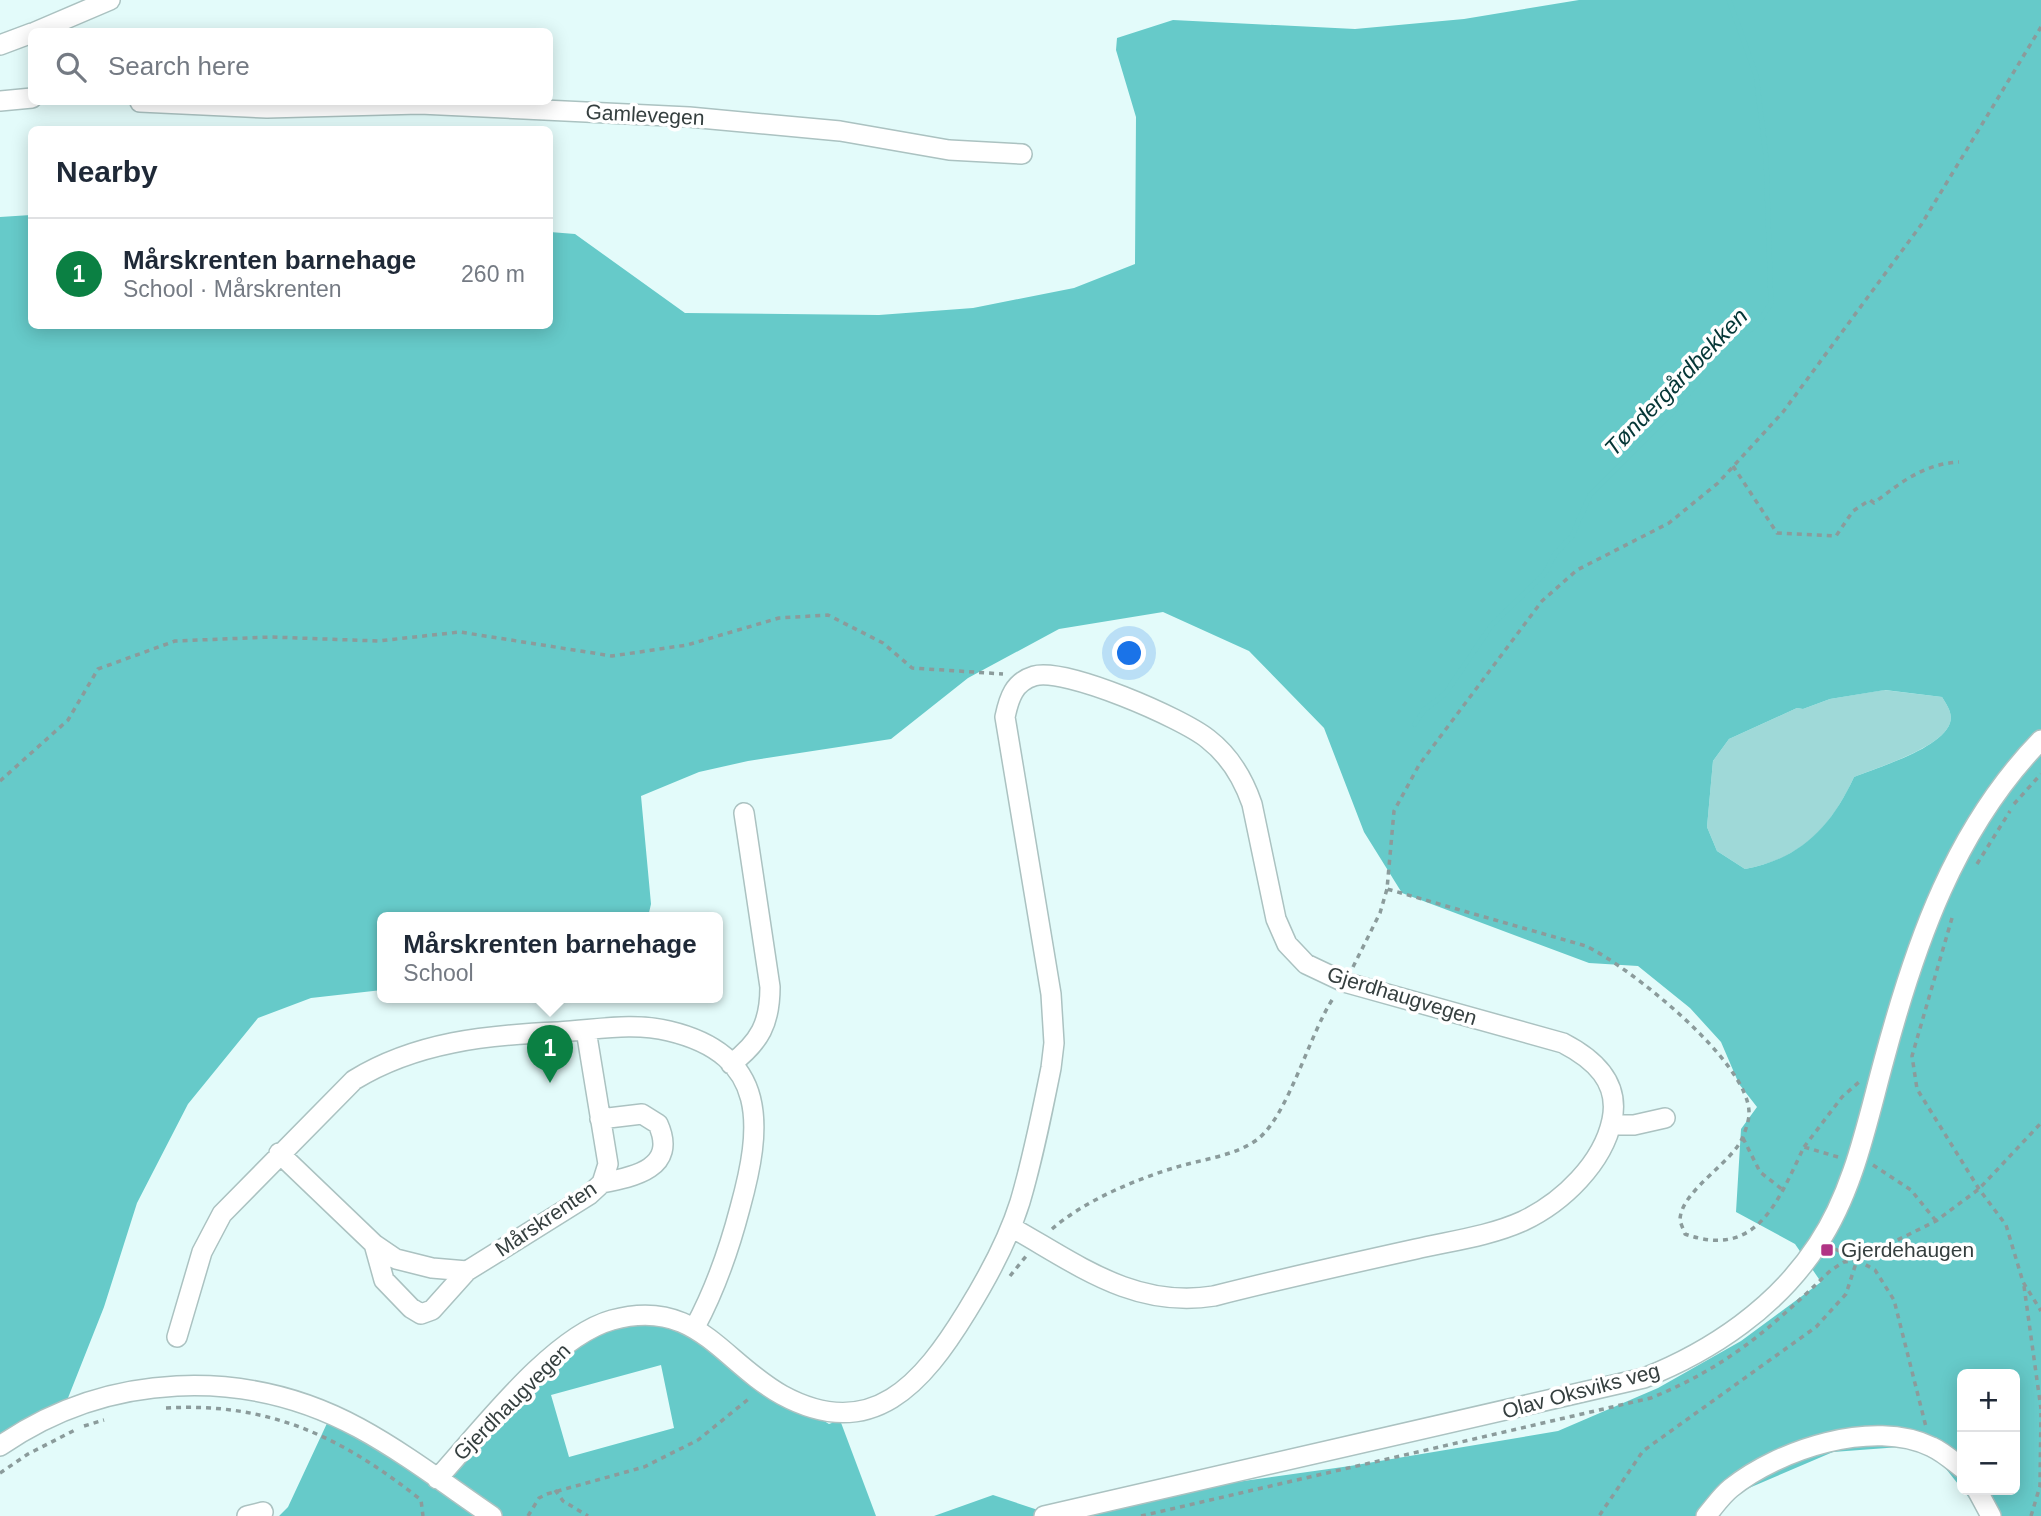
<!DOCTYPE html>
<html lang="en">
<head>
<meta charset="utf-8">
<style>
	:root { --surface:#fff; --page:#f2f2f3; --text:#1f2937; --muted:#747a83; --line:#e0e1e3; --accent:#0b8043 }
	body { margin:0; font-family:Arial,sans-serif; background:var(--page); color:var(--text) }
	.controls { position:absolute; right:21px; bottom:21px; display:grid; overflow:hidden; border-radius:10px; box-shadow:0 4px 18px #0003 }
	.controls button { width:63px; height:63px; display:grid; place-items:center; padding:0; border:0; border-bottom:2px solid var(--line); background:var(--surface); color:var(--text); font:35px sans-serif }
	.you { position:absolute; left:1130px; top:654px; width:24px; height:24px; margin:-18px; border:5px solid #fff; border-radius:50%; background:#1a73e8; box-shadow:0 0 0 10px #1a73e833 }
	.badge { display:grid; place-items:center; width:46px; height:46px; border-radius:50%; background:var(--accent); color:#fff; font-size:23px; font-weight:700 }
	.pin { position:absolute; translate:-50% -58px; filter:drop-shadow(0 2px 4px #0008) }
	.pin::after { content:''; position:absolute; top:37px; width:24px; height:21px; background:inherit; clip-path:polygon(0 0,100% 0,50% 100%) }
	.popup { position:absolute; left:377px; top:912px; width:346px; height:91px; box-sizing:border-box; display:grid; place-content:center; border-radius:10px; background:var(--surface); filter:drop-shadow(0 2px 5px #0005); font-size:23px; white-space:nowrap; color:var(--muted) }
	.popup b { font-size:26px; color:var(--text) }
	.popup::after { content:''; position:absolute; left:50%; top:100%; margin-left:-14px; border:14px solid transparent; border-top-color:var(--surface) }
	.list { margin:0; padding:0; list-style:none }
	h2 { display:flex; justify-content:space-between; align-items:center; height:91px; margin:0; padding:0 28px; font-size:30px }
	h2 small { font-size:23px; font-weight:400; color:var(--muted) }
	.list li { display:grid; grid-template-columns:46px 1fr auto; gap:21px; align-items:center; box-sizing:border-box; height:112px; padding:0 28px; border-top:2px solid var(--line) }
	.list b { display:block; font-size:26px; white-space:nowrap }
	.list p { margin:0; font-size:23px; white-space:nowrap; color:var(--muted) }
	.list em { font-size:23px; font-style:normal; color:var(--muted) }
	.icon { flex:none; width:38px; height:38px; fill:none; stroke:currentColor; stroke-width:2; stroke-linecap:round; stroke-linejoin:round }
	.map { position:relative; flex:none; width:2041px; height:1516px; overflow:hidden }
	.search { position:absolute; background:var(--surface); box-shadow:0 4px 18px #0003; left:28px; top:28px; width:525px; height:77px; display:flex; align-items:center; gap:18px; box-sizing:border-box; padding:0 24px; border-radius:10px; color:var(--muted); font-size:26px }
	.panel { position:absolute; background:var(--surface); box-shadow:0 4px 18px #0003; left:28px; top:126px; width:525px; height:203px; border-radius:10px }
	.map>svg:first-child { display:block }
</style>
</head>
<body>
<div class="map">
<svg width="2041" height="1516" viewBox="0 0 2041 1516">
	<rect width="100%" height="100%" fill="#e3fbfa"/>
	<path fill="#9fd9d8" d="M1884 690 1942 697C1947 705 1953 713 1950 723 1942 748 1878 767 1854 777 1831 827 1801 859 1745 869L1717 851 1707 827 1713 761 1729 739 1797 708 1803 709 1830 699Z"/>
	<path fill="#66cac9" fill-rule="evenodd" d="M1579 0H2041V1516H1983L1963 1490H2015V1374H1962V1489L1927 1445 1833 1452 1735 1494 1712 1516H934L993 1495 1038 1510 1350 1466 1558 1431 1658 1388 1741 1341 1821 1282 1795 1244 1736 1212 1741 1129 1757 1107 1739 1084 1721 1042 1690 1008 1638 966 1589 963 1402 893 1364 832 1324 728 1249 651 1163 612 1059 629 968 678 891 739 748 761 699 772 641 796 651 904 648 917H382V990L311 998 258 1018 188 1104 137 1203 104 1307 66 1403 0 1440V217L31 215 32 326H550V232L575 234 685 313 879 315 973 308 1074 288 1135 264 1136 117 1116 50 1117 38 1173 20 1355 29 1464 19ZM1885 690 1942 697C1947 705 1953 713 1950 723 1941 749 1878 767 1854 777 1831 827 1800 859 1745 869L1717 851 1707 827 1713 761 1729 739 1797 708 1803 709 1830 699Z
		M657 1309 757 1380 829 1424 840 1420 876 1516H279L288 1507 329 1419 438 1468 590 1326ZM661 1365 674 1428 569 1457 551 1395Z"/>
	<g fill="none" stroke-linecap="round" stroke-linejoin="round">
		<path stroke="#66cac9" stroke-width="5" d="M1415 724 1424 710 1445 694 1491 626 1545 573 1555 554 1572 536 1590 495 1670 415 1723 353 1759 322 1771 303 1766 157 1756 75 1729 0"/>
		<g stroke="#abc2c1" stroke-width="22">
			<path id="minor" d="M35 32 110 0
				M0 45 32 33
				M0 101 32 98
				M140 102 267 108 420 104 689 117 840 131 949 150 1022 154
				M731 1064C760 1042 770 1023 770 987L744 813
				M600 1119 642 1114 658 1124C678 1168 634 1177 602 1183
				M1611 1125H1634L1665 1118
				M279 1153 374 1244 396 1259 432 1268 467 1271 589 1195 602 1183 608 1164 586 1030
				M374 1244 384 1280 411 1308 421 1314 432 1310 467 1271
				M177 1337 202 1252 222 1214 354 1080C416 1042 487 1035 558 1032 596 1030 632 1022 669 1031 770 1055 762 1128 740 1208 729 1250 716 1288 695 1327
				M0 1446C107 1372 245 1366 359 1428 405 1453 448 1486 492 1516
				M437 1479C480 1432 551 1337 612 1320 696 1297 721 1361 782 1395 872 1444 923 1383 967 1311 988 1277 1008 1240 1020 1202 1033 1158 1042 1113 1051 1068L1054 1043 1051 994 1005 717C1009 698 1014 682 1034 676 1065 667 1182 718 1208 739 1230 756 1243 778 1252 804L1276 919 1287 944 1306 964 1344 982 1563 1043C1594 1059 1620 1082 1612 1120 1603 1163 1563 1202 1523 1221 1490 1236 1451 1241 1416 1249 1348 1264 1281 1279 1214 1296 1134 1309 1077 1264 1011 1227
				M1977 1490 1991 1516
				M247 1516 263 1512
				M1044 1516 1644 1378C1712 1351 1777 1307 1818 1244 1854 1190 1867 1122 1884 1060 1915 944 1955 828 2041 740
				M1706 1516C1714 1507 1721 1496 1731 1488 1778 1450 1873 1418 1932 1447 1943 1452 1953 1461 1962 1468"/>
		</g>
		<path stroke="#8b9b9b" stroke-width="3.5" stroke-dasharray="5 5" stroke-linecap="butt" d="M1733 466 1777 533 1836 536 1853 511 1870 500 1874 503C1901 482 1924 464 1959 462
			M0 781 68 720 98 669 175 641 271 637 378 641 460 632 612 656 687 645 779 618 828 615 883 643 912 668 1003 674
			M2014 804 2041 774
			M1977 864 2010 811
			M1952 918 1912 1056 1917 1089 1979 1189 2006 1225 2023 1282 2041 1311
			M1353 967 1380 913 1387 889
			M1743 1138 1760 1172 1783 1190
			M1804 1147 1842 1097 1859 1082
			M1838 1157 1804 1147C1778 1200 1758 1260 1685 1234 1684 1230 1680 1223 1680 1219 1682 1189 1735 1162 1744 1134 1746 1129 1749 1120 1749 1114 1751 1063 1628 966 1586 946L1387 889 1394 811 1419 765 1542 601 1577 570 1669 523 1718 483 1783 412 1921 225 2041 27
			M1873 1165 1911 1190 1936 1221
			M1052 1229C1084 1201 1136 1179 1177 1167 1203 1159 1235 1156 1258 1139 1289 1114 1310 1032 1334 997
			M1835 1249 1857 1260 1936 1221 1979 1189 2041 1123
			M1857 1260 1875 1270 1894 1300 1926 1427
			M1010 1276 1027 1255
			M2024 1286 2041 1409
			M166 1408C269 1402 342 1437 421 1500L423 1516
			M84 1426 104 1420
			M0 1473 28 1454 77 1429
			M555 1490 563 1501 588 1516
			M528 1516 539 1498 547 1494 644 1467 698 1440 751 1397
			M1141 1516 1651 1398C1729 1366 1771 1328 1831 1270L1844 1262 1857 1260 1846 1294 1816 1327 1643 1451 1599 1516
			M2031 1516 2040 1486 2041 1413"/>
		<use href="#minor" stroke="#fff" stroke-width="19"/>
	</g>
	<rect fill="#b03485" stroke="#fff" stroke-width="2.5" x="1820" y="1243" width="14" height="14" rx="3.5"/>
	<g text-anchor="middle" stroke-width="7" stroke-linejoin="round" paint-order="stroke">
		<g font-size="21" fill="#353f3f" stroke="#fff">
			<text transform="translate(645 115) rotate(3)" y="7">Gamlevegen</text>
			<text transform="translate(1402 996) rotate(17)" y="7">Gjerdhaugvegen</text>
			<text transform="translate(546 1219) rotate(-34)" y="7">Mårskrenten</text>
			<text transform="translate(1581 1391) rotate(-15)" y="7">Olav Oksviks veg</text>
			<text transform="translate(512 1402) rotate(-45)" y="7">Gjerdhaugvegen</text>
		</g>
		<g font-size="21" fill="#353f3f" stroke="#fff" text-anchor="start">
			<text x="1841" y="1257">Gjerdehaugen</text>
		</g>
		<g font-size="23" font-style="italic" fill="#043636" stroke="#fff">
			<text transform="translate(1676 382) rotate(-46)" y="8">Tøndergårdbekken</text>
		</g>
	</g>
</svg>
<div class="controls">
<button>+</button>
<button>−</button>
</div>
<div class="you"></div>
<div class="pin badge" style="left:550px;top:1083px">1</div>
<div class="popup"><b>Mårskrenten barnehage</b>School</div>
<div class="search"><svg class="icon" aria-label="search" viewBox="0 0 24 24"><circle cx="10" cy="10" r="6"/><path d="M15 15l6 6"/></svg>Search here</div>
<section class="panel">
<h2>Nearby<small></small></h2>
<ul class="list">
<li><span class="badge">1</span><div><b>Mårskrenten barnehage</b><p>School · Mårskrenten</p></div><em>260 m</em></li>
</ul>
</section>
</div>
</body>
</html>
